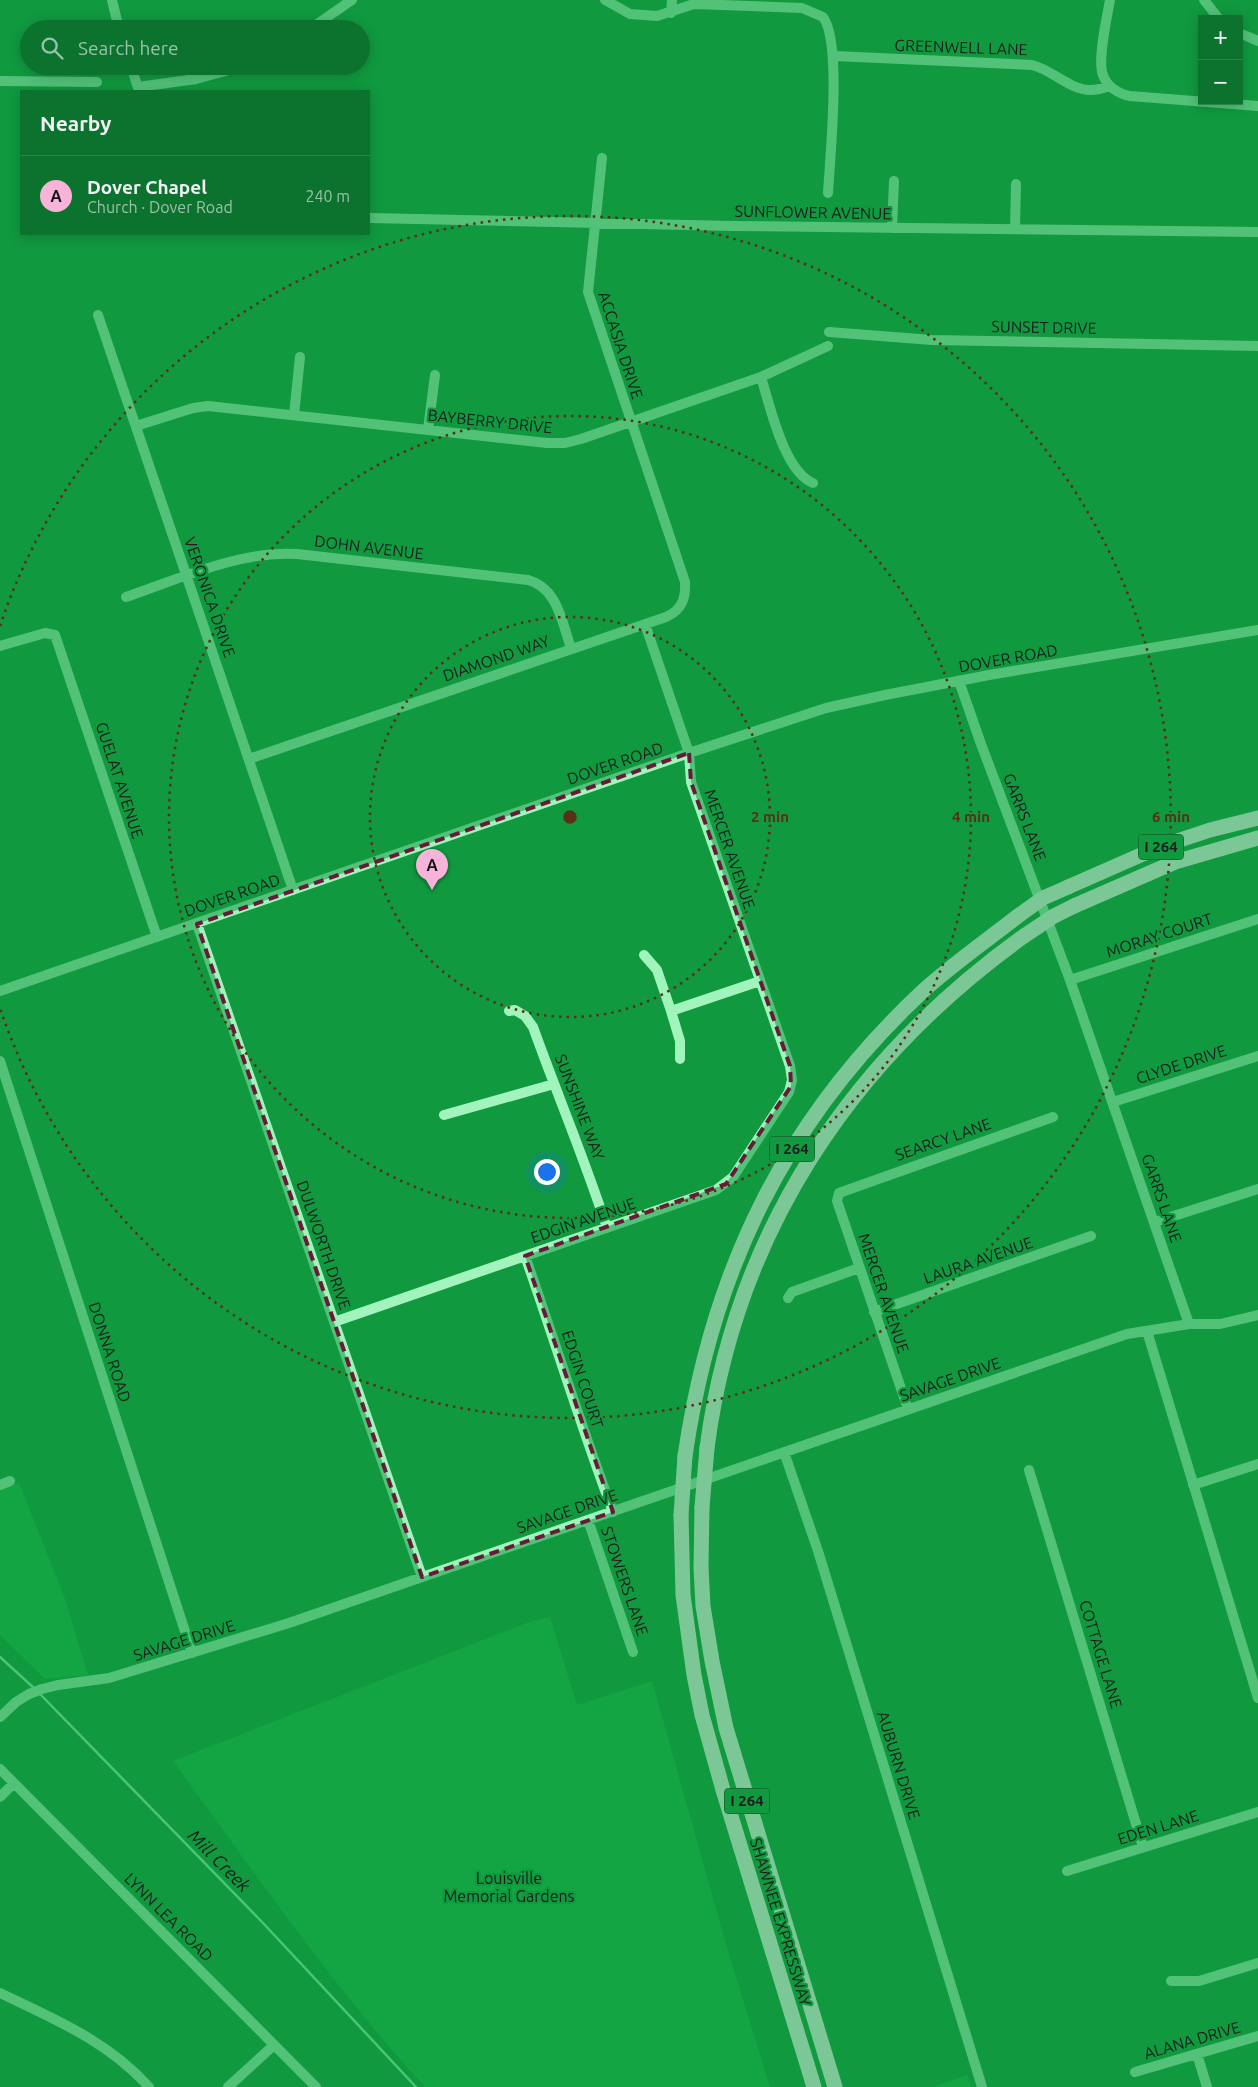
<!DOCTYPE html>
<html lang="en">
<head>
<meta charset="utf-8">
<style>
	:root { --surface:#0c732f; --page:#157837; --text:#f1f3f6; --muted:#9ac2aa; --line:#2c854b; --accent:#f7b3d8 }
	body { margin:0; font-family:Ubuntu,sans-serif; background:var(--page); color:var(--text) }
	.controls { position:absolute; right:15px; top:15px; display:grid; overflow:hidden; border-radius:0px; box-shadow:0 2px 12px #0003 }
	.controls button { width:45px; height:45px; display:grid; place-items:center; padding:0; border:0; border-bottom:1px solid var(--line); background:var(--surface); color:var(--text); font:25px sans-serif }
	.you { position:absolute; left:546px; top:1171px; width:18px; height:18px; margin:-12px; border:4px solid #fff; border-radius:50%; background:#1a73e8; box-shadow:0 0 0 8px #1a73e833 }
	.badge { display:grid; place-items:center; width:32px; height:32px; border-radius:50%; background:var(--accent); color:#111; font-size:16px; font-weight:700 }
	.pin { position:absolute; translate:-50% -41px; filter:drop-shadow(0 1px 2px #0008) }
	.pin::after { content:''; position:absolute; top:26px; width:18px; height:15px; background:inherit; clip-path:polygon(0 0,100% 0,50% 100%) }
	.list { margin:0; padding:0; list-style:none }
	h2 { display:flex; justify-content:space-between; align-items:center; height:65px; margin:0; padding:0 20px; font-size:21px }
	h2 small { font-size:16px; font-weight:400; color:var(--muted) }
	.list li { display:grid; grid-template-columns:32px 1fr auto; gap:15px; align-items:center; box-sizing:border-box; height:80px; padding:0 20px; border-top:1px solid var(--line) }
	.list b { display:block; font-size:19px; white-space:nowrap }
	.list p { margin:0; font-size:16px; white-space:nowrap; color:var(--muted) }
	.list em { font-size:16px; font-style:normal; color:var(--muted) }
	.icon { flex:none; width:28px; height:28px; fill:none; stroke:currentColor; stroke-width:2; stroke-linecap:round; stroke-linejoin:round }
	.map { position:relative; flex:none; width:1258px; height:2087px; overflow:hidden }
	.search { position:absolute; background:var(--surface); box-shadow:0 2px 12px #0003; left:20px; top:20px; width:350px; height:55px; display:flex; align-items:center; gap:12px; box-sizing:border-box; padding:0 18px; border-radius:28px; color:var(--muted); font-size:19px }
	.panel { position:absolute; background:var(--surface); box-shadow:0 2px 12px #0003; left:20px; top:90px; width:350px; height:145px; border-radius:0px }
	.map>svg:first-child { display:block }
</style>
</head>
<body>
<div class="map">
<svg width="1258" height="2087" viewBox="0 0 1258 2087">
	<rect width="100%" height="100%" fill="#10993f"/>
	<path fill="#17b34b" d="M19 1483 64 1596 88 1675 45 1679 0 1635V1489Z
		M550 1617 577 1705 652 1681 727 1948 770 2087H425C332 1986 254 1872 173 1761L529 1622Z
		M967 2075 971 2087H937L936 2086Z"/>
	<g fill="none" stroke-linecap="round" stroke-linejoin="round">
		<path stroke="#93f8b3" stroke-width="2.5" d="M0 1657 35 1689
			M39 1693 263 1923 416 2087"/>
		<path stroke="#a2f4bd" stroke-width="10" d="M112 0 119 29
			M605 0 630 14 657 16 694 4 802 8 823 17C842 42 830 157 828 193
			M1110 0C1107 17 1097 61 1103 75 1107 87 1119 94 1130 96L1258 106
			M1204 0 1219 19
			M671 13 672 0
			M310 29 352 0
			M1239 33 1258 41
			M834 56 1032 65C1053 70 1069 90 1091 90 1097 90 1104 88 1110 86
			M131 66 139 91
			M0 81 97 82
			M138 87 196 79 244 66
			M369 218 733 226 1258 232
			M892 228 894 181
			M1015 229 1016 184
			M98 315 293 890
			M829 332 932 340 1258 346
			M761 377C770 406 784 471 813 483
			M294 415 300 357
			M136 426 193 408 208 406 547 443H565L581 439 761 377 828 346
			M428 430 435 375
			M126 597C179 579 241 550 297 554L528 580C558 588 562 623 571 648
			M0 646 45 633 55 635 157 937
			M959 681 981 744 1070 980 1189 1324
			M249 759 666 617C682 610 686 598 685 582L588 292 602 158
			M197 924 422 1577
			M644 955 657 970 671 1011 680 1041V1059
			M1070 980 1258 919
			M0 991 689 753 826 708 885 695 989 675 1258 630
			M509 1011 515 1010 525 1016 533 1027C557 1094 585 1160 607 1228
			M671 1011 760 981
			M0 1061 192 1653
			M1113 1102 1258 1056
			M444 1115 554 1084
			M1155 1222 1258 1189
			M525 1256C555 1341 581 1427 613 1512
			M788 1298 792 1292 859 1268
			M874 1312 1091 1236
			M334 1322 716 1190 733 1177 789 1092 792 1080 790 1066 691 782 689 753 645 624
			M1147 1331 1258 1698
			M908 1409 837 1201 839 1193 1053 1117
			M784 1452 818 1551 982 2087
			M1029 1470 1143 1847
			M0 1485 10 1481
			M1193 1485 1258 1464
			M588 1520 633 1652
			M0 1717 16 1702 29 1694 42 1689 58 1685 109 1678 289 1623 1127 1334 1189 1324H1220L1258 1315
			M0 1769 316 2087
			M0 1797 14 1783
			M1067 1871 1258 1812
			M1171 1981H1199L1258 1963
			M0 1993C54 2019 108 2041 149 2087
			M1197 2054 1207 2087
			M1135 2072 1258 2036
			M228 2087 274 2045"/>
		<path stroke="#fff" stroke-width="15" d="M1068 887 1159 847 1210 830 1258 818
			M1074 906 1175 862 1258 838
			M707 1448C735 1233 850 1061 1024 936
			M685 1456C712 1270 785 1120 923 991 953 964 986 941 1018 916
			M702 1507 701 1568 703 1606 712 1661 726 1728 835 2087
			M681 1515 683 1595 694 1675 702 1715 723 1790 814 2087"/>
		<path stroke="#fff" stroke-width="15" d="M1018 916 1043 898 1068 887
			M1024 936 1054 916 1074 906
			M702 1507 707 1448
			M681 1515 685 1456"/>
	</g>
	<path d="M0 0H1258V2087H0ZM689 753 691 782 790 1066 791 1086 726 1184 525 1256 613 1512 422 1577 197 924Z" fill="#10993f" fill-opacity=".55" fill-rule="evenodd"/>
	<path fill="none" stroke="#671b39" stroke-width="4" stroke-dasharray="10 6" stroke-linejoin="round" d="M689 753 691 782 790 1066 791 1086 726 1184 525 1256 613 1512 422 1577 197 924Z"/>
	<g fill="none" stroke="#5a2f18" stroke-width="2.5" stroke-dasharray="2.5 5">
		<circle cx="570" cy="817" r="200"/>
		<circle cx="570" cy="817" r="401"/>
		<path d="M0 626A601 601 0 1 1 0 1008"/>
	</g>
	<g text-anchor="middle" stroke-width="4.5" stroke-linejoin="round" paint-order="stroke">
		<g fill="#10993f" stroke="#194227" stroke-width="1">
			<rect x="1138.5" y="834.5" width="45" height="25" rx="4"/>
			<rect x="769.5" y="1136.5" width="45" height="25" rx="4"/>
			<rect x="724.5" y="1788.5" width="45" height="25" rx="4"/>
		</g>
		<g font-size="15" font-weight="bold" fill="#1d1d1d">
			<text x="1161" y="852">I 264</text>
			<text x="792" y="1154">I 264</text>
			<text x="747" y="1806">I 264</text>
		</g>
		<g font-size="16" fill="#1d1d1d" stroke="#10993f">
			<text transform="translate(961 47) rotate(2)" y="6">GREENWELL LANE</text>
			<text transform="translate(813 212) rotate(1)" y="6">SUNFLOWER AVENUE</text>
			<text transform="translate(1044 327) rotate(1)" y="6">SUNSET DRIVE</text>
			<text transform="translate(621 345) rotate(72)" y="6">ACCASIA DRIVE</text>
			<text transform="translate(490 421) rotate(6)" y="6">BAYBERRY DRIVE</text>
			<text transform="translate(369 547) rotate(7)" y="6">DOHN AVENUE</text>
			<text transform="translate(210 597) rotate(71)" y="6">VERONICA DRIVE</text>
			<text transform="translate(496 658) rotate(-19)" y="6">DIAMOND WAY</text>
			<text transform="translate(1008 658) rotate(-10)" y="6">DOVER ROAD</text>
			<text transform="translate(615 763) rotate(-19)" y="6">DOVER ROAD</text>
			<text transform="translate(120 780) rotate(72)" y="6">GUELAT AVENUE</text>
			<text transform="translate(1025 817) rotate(69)" y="6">GARRS LANE</text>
			<text transform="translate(730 849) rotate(71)" y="6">MERCER AVENUE</text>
			<text transform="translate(232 895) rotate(-19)" y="6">DOVER ROAD</text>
			<text transform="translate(1159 935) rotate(-18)" y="6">MORAY COURT</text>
			<text transform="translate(1181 1064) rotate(-18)" y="6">CLYDE DRIVE</text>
			<text transform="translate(580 1107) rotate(69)" y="6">SUNSHINE WAY</text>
			<text transform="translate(943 1139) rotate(-19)" y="6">SEARCY LANE</text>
			<text transform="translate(1162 1198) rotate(71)" y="6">GARRS LANE</text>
			<text transform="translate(583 1220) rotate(-19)" y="6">EDGIN AVENUE</text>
			<text transform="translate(324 1245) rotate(71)" y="6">DULWORTH DRIVE</text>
			<text transform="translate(978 1260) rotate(-19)" y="6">LAURA AVENUE</text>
			<text transform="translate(884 1293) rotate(71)" y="6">MERCER AVENUE</text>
			<text transform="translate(110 1352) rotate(72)" y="6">DONNA ROAD</text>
			<text transform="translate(583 1379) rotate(72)" y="6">EDGIN COURT</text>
			<text transform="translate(950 1379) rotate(-19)" y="6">SAVAGE DRIVE</text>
			<text transform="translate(567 1511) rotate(-19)" y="6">SAVAGE DRIVE</text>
			<text transform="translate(625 1581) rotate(71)" y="6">STOWERS LANE</text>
			<text transform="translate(184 1640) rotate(-17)" y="6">SAVAGE DRIVE</text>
			<text transform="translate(1101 1654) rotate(73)" y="6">COTTAGE LANE</text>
			<text transform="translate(899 1765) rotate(73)" y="6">AUBURN DRIVE</text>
			<text transform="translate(1158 1827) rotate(-17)" y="6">EDEN LANE</text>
			<text transform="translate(169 1917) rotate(45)" y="6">LYNN LEA ROAD</text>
			<text transform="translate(781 1922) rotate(73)" y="6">SHAWNEE EXPRESSWAY</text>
			<text transform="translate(1192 2040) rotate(-16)" y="6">ALANA DRIVE</text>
		</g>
		<g font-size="16" fill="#1a1d1b" stroke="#10993f">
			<text x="509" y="1884">Louisville<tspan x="509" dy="18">Memorial Gardens</tspan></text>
		</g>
		<g font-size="18" font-style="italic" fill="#191d1a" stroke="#10993f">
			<text transform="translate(219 1861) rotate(45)" y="6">Mill Creek</text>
		</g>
	</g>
	<circle cx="570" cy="817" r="8" fill="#5a2f18" stroke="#10993f" stroke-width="2.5"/>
	<g font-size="15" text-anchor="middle" font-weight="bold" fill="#5a2f18" stroke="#10993f" stroke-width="4.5" stroke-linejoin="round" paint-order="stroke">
		<text x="770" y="822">2 min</text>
		<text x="971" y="822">4 min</text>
		<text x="1171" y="822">6 min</text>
	</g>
</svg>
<div class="controls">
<button>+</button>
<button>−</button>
</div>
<div class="you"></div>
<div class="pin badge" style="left:432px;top:890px">A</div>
<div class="search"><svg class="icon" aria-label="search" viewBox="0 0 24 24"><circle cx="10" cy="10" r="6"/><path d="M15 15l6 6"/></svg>Search here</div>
<section class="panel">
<h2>Nearby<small></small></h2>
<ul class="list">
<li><span class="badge">A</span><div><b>Dover Chapel</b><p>Church · Dover Road</p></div><em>240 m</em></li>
</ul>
</section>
</div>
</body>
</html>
